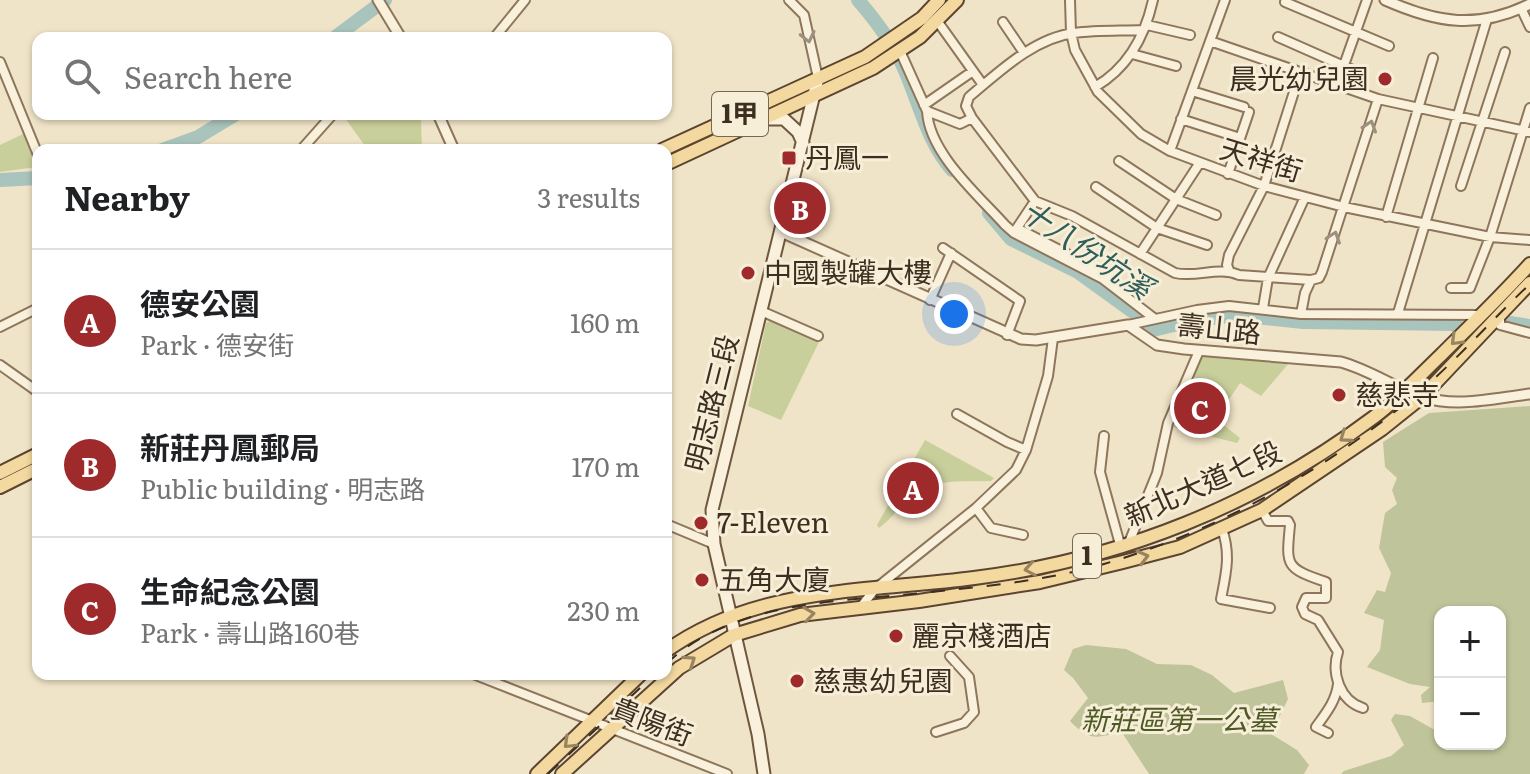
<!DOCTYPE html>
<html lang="en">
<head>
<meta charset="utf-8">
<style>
	:root { --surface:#fff; --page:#f6f6f6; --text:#202124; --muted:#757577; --line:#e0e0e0; --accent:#9e2a2b }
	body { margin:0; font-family:Literata,"Noto Sans TC",serif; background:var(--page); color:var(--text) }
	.controls { position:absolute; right:24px; bottom:24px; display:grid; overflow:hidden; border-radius:16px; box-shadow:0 2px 6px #0004 }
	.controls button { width:72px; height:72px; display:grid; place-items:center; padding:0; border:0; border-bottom:2px solid var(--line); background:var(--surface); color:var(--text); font:40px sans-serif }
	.you { position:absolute; left:954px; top:314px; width:28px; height:28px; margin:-20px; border:6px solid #fff; border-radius:50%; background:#1a73e8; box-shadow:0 0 0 12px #1a73e833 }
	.badge { display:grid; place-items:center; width:52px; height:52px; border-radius:50%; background:var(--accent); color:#fff; font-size:26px; font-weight:700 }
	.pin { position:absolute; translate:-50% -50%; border:4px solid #fff; box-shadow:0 2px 8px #0006 }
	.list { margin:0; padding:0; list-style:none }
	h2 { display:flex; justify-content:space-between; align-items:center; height:104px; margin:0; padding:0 32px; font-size:34px }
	h2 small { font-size:26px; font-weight:400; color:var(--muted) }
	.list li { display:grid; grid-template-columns:52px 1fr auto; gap:24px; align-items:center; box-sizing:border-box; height:144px; padding:0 32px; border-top:2px solid var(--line) }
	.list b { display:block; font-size:30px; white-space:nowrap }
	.list p { margin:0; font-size:26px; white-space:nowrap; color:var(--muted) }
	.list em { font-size:26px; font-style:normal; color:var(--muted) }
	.icon { flex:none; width:44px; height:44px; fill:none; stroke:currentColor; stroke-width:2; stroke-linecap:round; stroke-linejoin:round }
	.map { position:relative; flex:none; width:1530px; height:774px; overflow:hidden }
	.search { position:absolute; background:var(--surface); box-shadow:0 2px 6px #0004; left:32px; top:32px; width:640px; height:88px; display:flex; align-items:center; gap:20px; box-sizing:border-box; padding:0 28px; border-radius:16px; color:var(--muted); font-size:30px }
	.panel { position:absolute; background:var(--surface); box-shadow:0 2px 6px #0004; left:32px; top:144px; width:640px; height:536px; border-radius:16px }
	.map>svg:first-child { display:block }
</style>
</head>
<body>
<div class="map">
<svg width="1530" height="774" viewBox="0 0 1530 774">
	<rect width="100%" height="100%" fill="#f0e4c8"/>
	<path fill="#c9cf9b" d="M342 114H418L421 120 422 150H368Z
		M23 134 37 167 0 172V145Z
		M774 319 820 340 781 420 748 406 766 323Z
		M1200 355 1289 363 1261 396 1240 383 1216 419 1240 438 1237 443 1169 426Z
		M925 440 994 478 991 481C966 482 937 478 916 493 903 502 893 518 879 528L877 525Z"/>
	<path fill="#bfc49a" d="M1530 406V774H1341L1344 771 1391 756 1404 745 1391 720 1395 714 1410 716 1440 733V744H1500V612H1440V701L1422 703 1421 695 1430 687 1410 684 1367 667 1380 650 1384 620 1364 613 1377 590 1385 592 1391 573 1379 548 1385 513 1397 504 1392 490 1397 478 1385 467 1383 442 1429 413Z
		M1086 645 1126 649 1157 664 1191 665 1212 675 1234 693 1283 680 1288 699 1271 734 1297 750 1309 765 1304 774H1149L1121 731C1096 739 1089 741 1070 721L1088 698 1073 678 1064 670 1073 649Z"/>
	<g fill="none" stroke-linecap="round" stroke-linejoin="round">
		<path stroke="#a9c4bc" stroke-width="14" d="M858 0C877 22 895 46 906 73 920 106 928 142 952 170
			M334 38 385 0
			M162 150 198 137 236 114
			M0 180 38 178
			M989 213 1011 239 1078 272 1157 329 1191 321 1236 315 1303 322 1456 324
			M1510 323 1530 326"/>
		<g stroke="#8d765c" stroke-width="12">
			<path id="minor" d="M789 0 804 15 818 78
				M1070 0 1071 33 1075 50 1098 92 1141 134 1170 151 1264 186 1344 207 1490 237 1530 240
				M1285 2 1389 46
				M1521 8 1530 27
				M938 22 983 85
				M1003 22 1024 53
				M1147 25 1190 35
				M1278 37 1355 71
				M494 38 525 0
				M1210 41 1378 99 1530 132
				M900 51 927 111 960 124 972 118 1035 201 1072 216 1175 273C1197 278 1218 266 1239 275L1311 280
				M1132 54 1176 66
				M0 62 38 155
				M1337 85 1367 0
				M1095 87C1128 68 1145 36 1153 0
				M1192 91 1244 107
				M924 105 973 71
				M927 111C929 153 978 195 1005 225L1014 233 1103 279 1155 319
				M972 118 966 106 969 97C999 72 1034 38 1074 33 1097 30 1120 31 1143 30
				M1181 119 1240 138
				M301 150 333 114
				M1170 151 1225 0
				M1119 161 1176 199 1216 215
				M1228 174 1249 112
				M1461 186 1505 52
				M1096 187 1157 228 1207 245
				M1035 201 1017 228 1110 276
				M1386 217 1433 58
				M943 248 1020 301 1007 335
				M1140 254 1199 164
				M1229 270 1227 265 1229 255 1264 186 1300 73
				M1451 288H1470L1490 237 1530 108
				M930 300 951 253
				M1263 308 1268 278 1305 197
				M761 311 818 336
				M1398 313 1487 19
				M1301 314 1305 293 1311 280 1319 278 1322 272 1378 99
				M1500 314V325L1530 333
				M1128 325 1197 310 1229 306 1301 314 1480 315
				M0 327 38 308
				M0 365 38 392
				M957 414 1007 442 1026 450
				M1104 436 1100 472 1121 548
				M976 508 991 528 1023 535
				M1262 510 1268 521H1288L1290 525C1286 566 1285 568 1326 582V598H1306L1302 607 1305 614 1318 620 1338 652C1331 673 1340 701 1363 708
				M666 524 714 544
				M1222 529C1231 554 1226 574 1221 599L1270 608
				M1128 545 1157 473 1168 423 1199 351
				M860 608 875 589 976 508 1016 470 1026 450 1048 376 1053 338
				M473 674 727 774
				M936 732 964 723 974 712 969 677 950 656
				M1328 733 1316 727C1326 713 1336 701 1338 684"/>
		</g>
		<g stroke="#8d765c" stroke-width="13">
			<path id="tertiary" d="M378 0 401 38
				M1385 0C1437 23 1477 30 1530 4
				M438 114 454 150
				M781 232 1021 339 1036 340 1128 325 1157 345 1184 349 1341 362C1370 370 1395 388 1423 397 1457 408 1495 398 1530 394"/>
		</g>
		<g stroke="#6f573f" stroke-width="15">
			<path id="secondary" d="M764 119H784L798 132 803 143
				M764 774 758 734 714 544 712 510 818 78"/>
		</g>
		<g stroke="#5b4430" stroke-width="16">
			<path id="primary" d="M662 150 865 57 922 18 939 0
				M666 164 873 68 920 37 957 0
				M0 473 38 454
				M0 487 38 468
				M666 651C756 586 869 592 974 578 1120 560 1257 505 1374 417 1398 399 1419 376 1441 355 1471 325 1501 296 1530 264
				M537 774 641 674
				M562 774 679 668 734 635 800 615 919 601 1040 582 1123 562 1180 547 1262 510 1382 429 1422 397 1530 283"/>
		</g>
		<use href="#minor" stroke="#faf1dc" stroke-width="8"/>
		<use href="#tertiary" stroke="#faf1dc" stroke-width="9"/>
		<use href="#secondary" stroke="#faf1dc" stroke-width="11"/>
		<use href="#primary" stroke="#f3d9a0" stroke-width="12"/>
		<path stroke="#3d2e20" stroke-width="2" stroke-dasharray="14 14" stroke-linecap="butt" d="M666 664C731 603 829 602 912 594 977 587 1042 582 1104 564 1216 531 1317 475 1407 402 1451 367 1489 322 1530 284
			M548 774 655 674"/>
	</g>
	<defs><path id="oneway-chevron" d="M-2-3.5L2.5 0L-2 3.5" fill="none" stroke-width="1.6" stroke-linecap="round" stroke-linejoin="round" transform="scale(2)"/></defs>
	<g stroke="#9c907e">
		<use href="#oneway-chevron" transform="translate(808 37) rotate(77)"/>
		<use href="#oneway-chevron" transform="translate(1370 126) rotate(-72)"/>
		<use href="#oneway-chevron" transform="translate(1334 237) rotate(-71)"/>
	</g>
	<g stroke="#988460">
		<use href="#oneway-chevron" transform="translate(1456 340) rotate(135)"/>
		<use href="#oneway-chevron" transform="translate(1345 437) rotate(145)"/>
		<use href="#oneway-chevron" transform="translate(1143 557) rotate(-15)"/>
		<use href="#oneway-chevron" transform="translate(1030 569) rotate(170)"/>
		<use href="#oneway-chevron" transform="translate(809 614) rotate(-8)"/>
		<use href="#oneway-chevron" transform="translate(690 661) rotate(-34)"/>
		<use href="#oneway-chevron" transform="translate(569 743) rotate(136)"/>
	</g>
	<g fill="#9e2a2b" stroke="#f7eed8" stroke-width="3">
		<circle cx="1385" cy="79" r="8"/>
		<rect x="781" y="150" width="16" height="16" rx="4"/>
		<circle cx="748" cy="273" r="8"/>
		<circle cx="1339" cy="395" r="8"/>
		<circle cx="701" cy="523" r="8"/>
		<circle cx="702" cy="580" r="8"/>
		<circle cx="896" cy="636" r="8"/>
		<circle cx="797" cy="681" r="8"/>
	</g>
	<g text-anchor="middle" stroke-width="6" stroke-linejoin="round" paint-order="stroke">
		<g fill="#f7eed8" stroke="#756857" stroke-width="2">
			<rect x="712" y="92" width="56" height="44" rx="6"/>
			<rect x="1073" y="534" width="28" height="44" rx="6"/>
		</g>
		<g font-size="26" font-weight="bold" fill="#3d2e20">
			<text x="740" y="123">1甲</text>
			<text x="1087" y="565">1</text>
		</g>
		<g font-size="28" fill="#3d2e20" stroke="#f7eed8" text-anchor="start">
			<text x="1369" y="89" text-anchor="end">晨光幼兒園</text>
			<text x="805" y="168">丹鳳一</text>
			<text x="764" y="283">中國製罐大樓</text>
			<text x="1355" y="405">慈悲寺</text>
			<text x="717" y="533">7-Eleven</text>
			<text x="718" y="590">五角大廈</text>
			<text x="912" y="646">麗京棧酒店</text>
			<text x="813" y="691">慈惠幼兒園</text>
		</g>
		<g font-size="28" fill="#3d2e20" stroke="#f7eed8">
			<text transform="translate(1261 160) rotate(17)" y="10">天祥街</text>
			<text transform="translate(1219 329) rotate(6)" y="10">壽山路</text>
			<text transform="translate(712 403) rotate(-76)" y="10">明志路三段</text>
			<text transform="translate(1203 484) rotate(-24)" y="10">新北大道七段</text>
			<text transform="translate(652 722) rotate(21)" y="10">貴陽街</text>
		</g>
		<g font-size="28" font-style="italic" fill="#4d5a26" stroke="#f7eed8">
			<text x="1179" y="730">新莊區第一公墓</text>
		</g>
		<g font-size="30" font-style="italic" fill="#2f5d5a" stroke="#f7eed8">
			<text transform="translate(1086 250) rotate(34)" y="10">十八份坑溪</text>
		</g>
	</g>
</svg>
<div class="controls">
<button>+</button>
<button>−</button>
</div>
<div class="you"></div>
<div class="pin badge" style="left:913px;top:488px">A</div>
<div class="pin badge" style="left:800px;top:208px">B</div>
<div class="pin badge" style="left:1200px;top:408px">C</div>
<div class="search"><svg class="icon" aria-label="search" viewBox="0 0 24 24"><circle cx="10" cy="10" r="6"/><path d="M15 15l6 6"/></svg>Search here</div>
<section class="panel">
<h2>Nearby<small>3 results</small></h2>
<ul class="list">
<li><span class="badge">A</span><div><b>德安公園</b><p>Park · 德安街</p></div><em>160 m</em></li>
<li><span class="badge">B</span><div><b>新莊丹鳳郵局</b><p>Public building · 明志路</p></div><em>170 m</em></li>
<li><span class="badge">C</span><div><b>生命紀念公園</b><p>Park · 壽山路160巷</p></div><em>230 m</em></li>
</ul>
</section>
</div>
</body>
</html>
